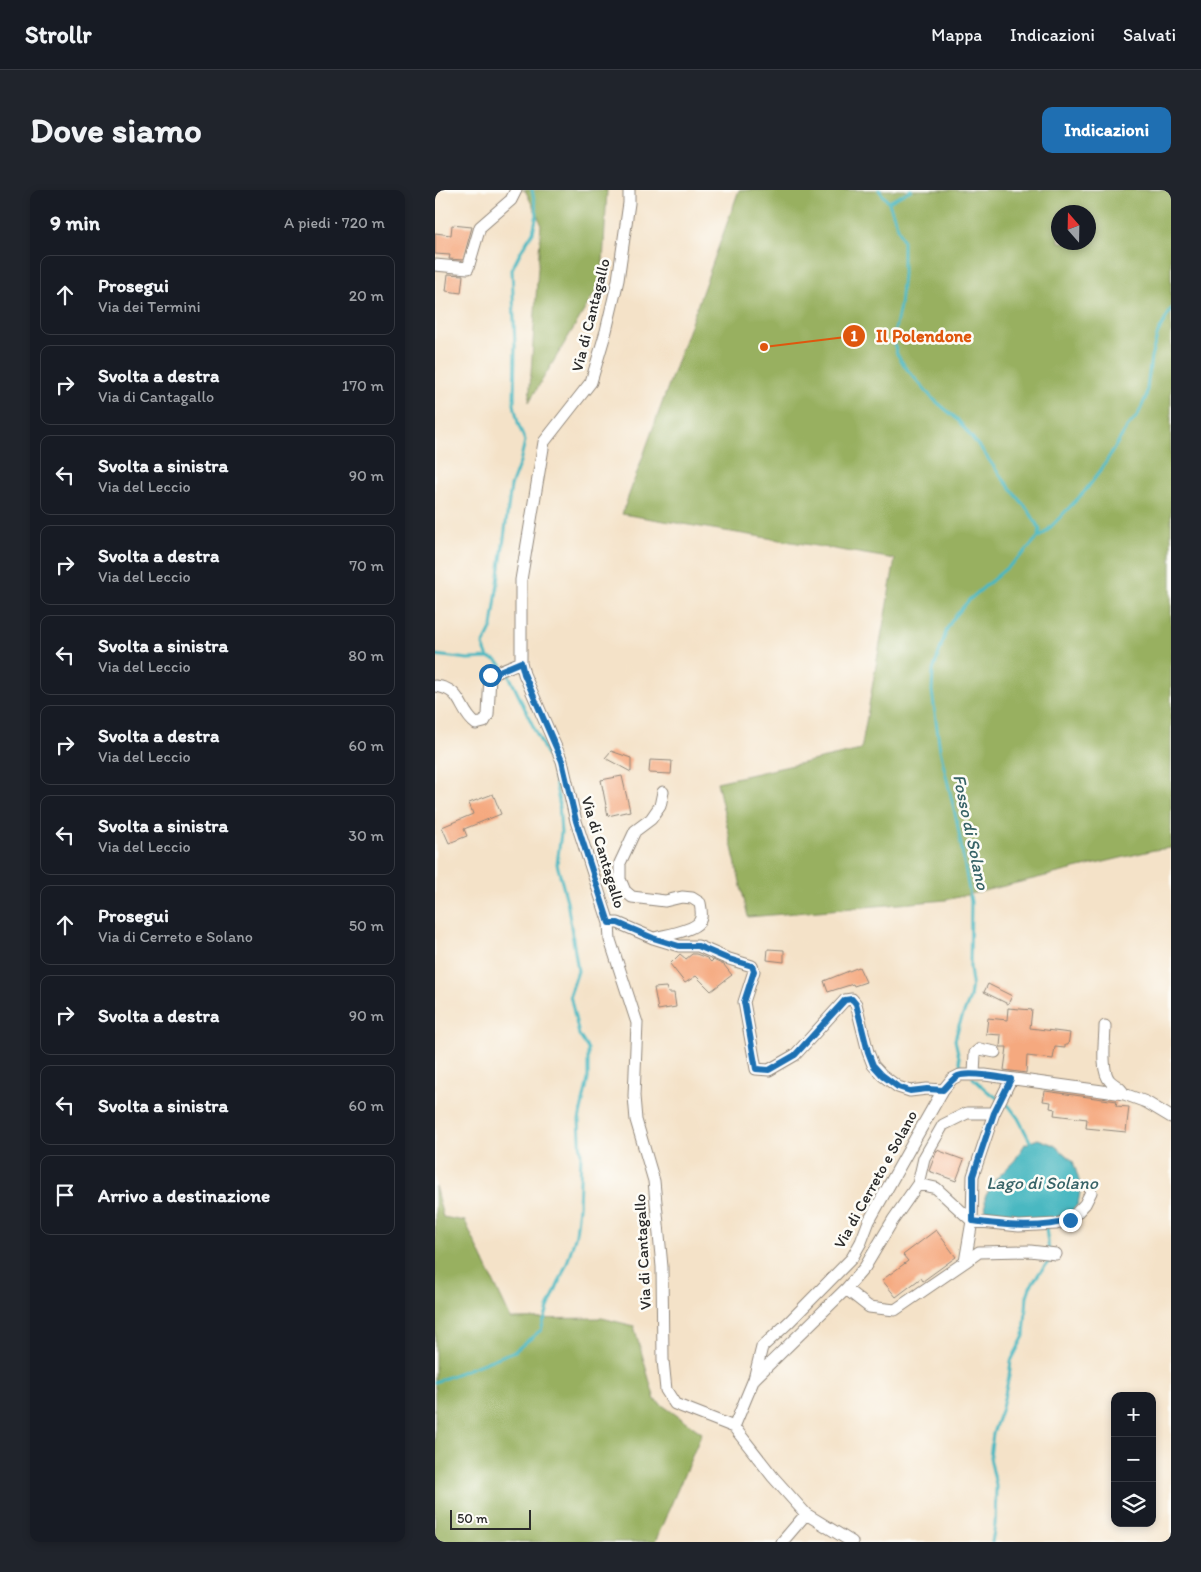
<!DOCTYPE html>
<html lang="it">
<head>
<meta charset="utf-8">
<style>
	:root { --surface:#171b24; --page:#20242c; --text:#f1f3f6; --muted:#9ea1a6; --line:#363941; --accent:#1f6fb2 }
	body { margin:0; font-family:Itim,sans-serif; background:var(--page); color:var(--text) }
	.controls { position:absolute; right:15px; bottom:15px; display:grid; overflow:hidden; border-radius:10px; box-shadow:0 2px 8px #0003 }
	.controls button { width:45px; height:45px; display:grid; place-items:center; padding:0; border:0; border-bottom:1px solid var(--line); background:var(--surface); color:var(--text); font:25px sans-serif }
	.compass { position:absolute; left:616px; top:15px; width:45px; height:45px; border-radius:50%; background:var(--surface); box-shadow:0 2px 8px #0003; rotate:340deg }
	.scale { position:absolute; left:15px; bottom:12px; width:81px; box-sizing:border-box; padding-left:5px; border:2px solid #2b2b2b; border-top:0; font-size:14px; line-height:18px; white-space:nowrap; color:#2b2b2b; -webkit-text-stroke:4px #fdfcf7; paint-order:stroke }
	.stop { position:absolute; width:15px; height:15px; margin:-11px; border:4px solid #1f6fb2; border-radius:50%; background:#fff }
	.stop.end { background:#1f6fb2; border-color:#fff; box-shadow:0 1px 5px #0008 }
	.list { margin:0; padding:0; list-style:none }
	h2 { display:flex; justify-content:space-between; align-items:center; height:65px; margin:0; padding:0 20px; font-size:21px }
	h2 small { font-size:16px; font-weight:400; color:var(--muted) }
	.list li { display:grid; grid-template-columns:32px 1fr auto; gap:15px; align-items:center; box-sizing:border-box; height:80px; margin:0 10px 10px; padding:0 10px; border:1px solid var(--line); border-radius:10px }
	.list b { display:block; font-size:19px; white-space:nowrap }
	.list p { margin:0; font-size:16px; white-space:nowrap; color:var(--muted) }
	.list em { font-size:16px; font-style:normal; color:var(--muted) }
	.icon { flex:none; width:28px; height:28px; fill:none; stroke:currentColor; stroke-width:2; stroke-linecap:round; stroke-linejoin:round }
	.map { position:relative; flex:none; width:736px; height:1352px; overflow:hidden; border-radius:10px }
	header { display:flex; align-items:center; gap:30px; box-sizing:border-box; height:70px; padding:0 25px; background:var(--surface); border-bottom:1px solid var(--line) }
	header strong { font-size:24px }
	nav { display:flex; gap:28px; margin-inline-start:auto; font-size:18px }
	.intro { display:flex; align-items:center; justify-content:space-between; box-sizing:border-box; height:120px; padding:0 30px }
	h1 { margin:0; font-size:35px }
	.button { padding:12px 22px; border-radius:10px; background:var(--accent); color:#fff; font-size:18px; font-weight:700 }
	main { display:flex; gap:30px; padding:0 30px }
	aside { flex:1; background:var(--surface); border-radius:10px; box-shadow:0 2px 8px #0003 }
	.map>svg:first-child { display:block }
</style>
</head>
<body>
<header>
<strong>Strollr</strong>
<nav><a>Mappa</a><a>Indicazioni</a><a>Salvati</a></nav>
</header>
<div class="intro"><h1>Dove siamo</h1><a class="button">Indicazioni</a></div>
<main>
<aside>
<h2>9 min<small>A piedi · 720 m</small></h2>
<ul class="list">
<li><svg class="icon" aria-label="ahead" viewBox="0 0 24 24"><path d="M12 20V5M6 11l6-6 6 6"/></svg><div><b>Prosegui</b><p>Via dei Termini</p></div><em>20 m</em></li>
<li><svg class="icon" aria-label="right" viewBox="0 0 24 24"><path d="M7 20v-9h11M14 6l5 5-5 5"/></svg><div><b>Svolta a destra</b><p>Via di Cantagallo</p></div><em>170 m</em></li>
<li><svg class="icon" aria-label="left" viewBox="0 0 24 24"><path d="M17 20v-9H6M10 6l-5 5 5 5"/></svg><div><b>Svolta a sinistra</b><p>Via del Leccio</p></div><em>90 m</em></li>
<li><svg class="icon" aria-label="right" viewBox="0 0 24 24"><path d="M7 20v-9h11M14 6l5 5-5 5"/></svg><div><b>Svolta a destra</b><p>Via del Leccio</p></div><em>70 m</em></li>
<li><svg class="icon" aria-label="left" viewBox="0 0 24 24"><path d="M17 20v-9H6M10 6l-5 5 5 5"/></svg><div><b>Svolta a sinistra</b><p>Via del Leccio</p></div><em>80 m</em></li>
<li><svg class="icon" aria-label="right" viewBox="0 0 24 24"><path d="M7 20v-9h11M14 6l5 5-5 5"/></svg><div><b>Svolta a destra</b><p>Via del Leccio</p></div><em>60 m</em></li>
<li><svg class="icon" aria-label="left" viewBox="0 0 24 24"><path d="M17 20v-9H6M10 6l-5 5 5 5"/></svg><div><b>Svolta a sinistra</b><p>Via del Leccio</p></div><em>30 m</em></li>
<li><svg class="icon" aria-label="ahead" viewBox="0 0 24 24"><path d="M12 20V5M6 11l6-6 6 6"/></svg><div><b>Prosegui</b><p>Via di Cerreto e Solano</p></div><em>50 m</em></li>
<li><svg class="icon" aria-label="right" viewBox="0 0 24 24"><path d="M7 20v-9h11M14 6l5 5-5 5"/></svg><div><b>Svolta a destra</b></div><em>90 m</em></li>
<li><svg class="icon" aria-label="left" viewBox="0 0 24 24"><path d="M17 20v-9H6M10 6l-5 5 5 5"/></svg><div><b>Svolta a sinistra</b></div><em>60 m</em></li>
<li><svg class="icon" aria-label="arrive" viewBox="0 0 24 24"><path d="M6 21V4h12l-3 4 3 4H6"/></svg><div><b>Arrivo a destinazione</b></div></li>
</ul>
</aside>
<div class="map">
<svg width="736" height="1352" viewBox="0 0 736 1352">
	<rect width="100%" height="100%" fill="#fdfcf7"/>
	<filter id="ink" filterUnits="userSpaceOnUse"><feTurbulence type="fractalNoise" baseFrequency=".02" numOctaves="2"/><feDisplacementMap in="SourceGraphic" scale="10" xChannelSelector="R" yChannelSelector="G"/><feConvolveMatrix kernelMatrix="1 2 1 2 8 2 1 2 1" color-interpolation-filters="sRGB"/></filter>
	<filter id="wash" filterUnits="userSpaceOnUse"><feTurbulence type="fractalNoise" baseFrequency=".0096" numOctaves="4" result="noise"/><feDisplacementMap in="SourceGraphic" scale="20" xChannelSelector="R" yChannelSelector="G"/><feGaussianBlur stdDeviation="1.12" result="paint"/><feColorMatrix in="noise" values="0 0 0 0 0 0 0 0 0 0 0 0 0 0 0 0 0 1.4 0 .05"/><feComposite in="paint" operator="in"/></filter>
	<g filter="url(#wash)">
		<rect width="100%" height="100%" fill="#f4e2c8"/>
		<path fill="#98b061" stroke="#626e46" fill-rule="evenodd" d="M87 0H172L167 91 94 212 106 33 90 0Z
			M304 0H736V658L719 660 511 710 313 727 282 592 426 560 460 369 187 324ZM654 22V52H624V22Z
			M0 996 8 1027 30 1031 76 1129 167 1128 199 1136 220 1210 267 1243 220 1352H0Z"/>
		<path fill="#49b8c1" stroke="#3a7276" d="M603 949 619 955 638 971 646 997 643 1014 634 1025 598 1031 551 1026 550 1007 561 989 580 970 590 954Z"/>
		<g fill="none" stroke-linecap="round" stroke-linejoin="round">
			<path stroke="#49b8c1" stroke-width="3" d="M444 0 454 13 468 51V84L465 116 458 149 462 164 471 178 497 208 522 229 547 260 564 284 594 321 605 340 603 347 588 364 534 410 517 430 512 439 498 481 497 501 505 560 522 632 536 712 535 778 537 793 535 808 524 835 520 850 526 876 532 882
				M454 12 476 0
				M604 347 610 343 650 301 666 280 691 239 703 225 711 207 716 167 723 143 736 119
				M0 465 33 469 53 468
				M67 476 61 470 53 468 48 455 57 437 76 296 85 272 90 251 83 233 79 214 80 155 77 79 86 61 98 42 102 24 97 0
				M538 888 552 901 574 916 583 928 597 955
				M611 1038 614 1061
				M0 1192 80 1161 106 1140 113 1118 132 1073 141 1044 144 1017 146 966 144 930 153 889V859L144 845 135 805 143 781 132 711 122 674 126 643 124 612 117 576 72 481
				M557 1352 560 1335 561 1296 555 1267 558 1243 567 1218 574 1186 576 1171 589 1146 592 1106 595 1097 605 1082 616 1069 615 1067"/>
		</g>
		<g id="blocks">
			<path fill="#f5a97f" d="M17 35 37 37 28 70 14 69 15 65 0 64V43L16 45Z
				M13 84 28 85 26 103 11 101Z
				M176 561 196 568V582L170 568Z
				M215 570 237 571 236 584 214 583Z
				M187 586 195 621 173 626 166 590Z
				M58 604 66 624 29 639 32 646 14 653 7 637 38 624 34 613Z
				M333 759 349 760V772L332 770Z
				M245 764 251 769 257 764H261L272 768 276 772 278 770 289 775 297 785 276 801 261 786 250 793 235 774Z
				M424 777 431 792 419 796 418 794 393 802 389 791Z
				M553 794 577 806 573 814 549 802Z
				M231 797 233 803H239L241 817 223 820 219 798Z
				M573 818 597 820 595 838 635 843 633 855H630V858L620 857 618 869 592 866 591 883 569 880 572 857H565L566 845 551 844 553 828 572 830Z
				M610 901 682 911 681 916 694 917 691 942 651 938 652 929 619 925 620 919 615 918 616 912 608 911Z
				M502 960 529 970 521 991 494 981Z
				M501 1040 521 1067 488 1091 486 1088 461 1107 447 1090 473 1071 468 1065Z"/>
		</g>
	</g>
	<g filter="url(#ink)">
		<use href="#blocks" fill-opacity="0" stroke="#90867a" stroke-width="1"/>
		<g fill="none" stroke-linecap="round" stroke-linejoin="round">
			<g stroke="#90867a" stroke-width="13">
				<path id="minor" d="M194 0V13L183 90 171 141 156 192 109 252 86 390V472L89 484 127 571 141 631 174 733 175 750 202 833 199 906 201 930 219 991 227 1077 228 1170 231 1200 240 1214 299 1237 338 1287 371 1324 417 1352
					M0 75 33 78 45 37 76 10 81 0
					M0 496C29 499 23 521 41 534L49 532 53 525 55 485 86 472
					M174 733H183L218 748 244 756H263L291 768 317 776 319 781 309 812 321 879 334 880 360 865 410 810 417 809 421 814 433 862 438 875 447 885 463 897 475 901 492 899 508 900
					M220 748C230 745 258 741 264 732 268 727 266 719 265 713L257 708 247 707 230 711 197 707 190 701 185 689V673L200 641 216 629 225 616 228 602
					M670 836C670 849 665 881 675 891 681 897 684 895 689 904
					M539 885 540 863 545 859 560 862
					M483 994 501 998 537 1031 584 1036 621 1034 635 1030 650 1014 656 1002
					M530 1072 544 1062 595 1061 621 1064
					M411 1099 434 1117 460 1120 530 1072 537 1031 538 986 559 923 576 889
					M320 1188 411 1099 430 1077 458 1030 483 994 489 968 508 935 532 923H559
					M299 1237 319 1189 327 1157 354 1132 417 1068 426 1052 434 1031 480 949 508 900 517 889 525 885H550L689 904 711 912 736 927
					M347 1352 371 1324"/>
			</g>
			<use href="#minor" stroke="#fff" stroke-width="11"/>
		</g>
	</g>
	<g fill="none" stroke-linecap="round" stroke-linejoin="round" filter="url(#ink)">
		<path stroke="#1f6fb2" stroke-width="6" d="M55 485 86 472 89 484 127 571 141 631 174 733H183L218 748 244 756H263L291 768 317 776 319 781 309 812 321 879 334 880 360 865 410 810 417 809 421 814 433 862 438 875 447 885 463 897 475 901 492 899 508 900C513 895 517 889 523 886 533 881 564 887 576 889L559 923 538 986V1031C570 1035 603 1040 635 1030"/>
	</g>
	<g text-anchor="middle" stroke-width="5" stroke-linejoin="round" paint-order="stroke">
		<g font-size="16" fill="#2b2b2b" stroke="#fdfcf7">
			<text transform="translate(155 125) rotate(-76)" y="6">Via di Cantagallo</text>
			<text transform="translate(169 662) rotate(73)" y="6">Via di Cantagallo</text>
			<text transform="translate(440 989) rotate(-61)" y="6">Via di Cerreto e Solano</text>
			<text transform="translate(207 1062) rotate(-93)" y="6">Via di Cantagallo</text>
		</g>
		<g font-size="18" font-style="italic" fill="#376367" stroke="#fdfcf7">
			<text transform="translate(536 642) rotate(78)" y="6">Fosso di Solano</text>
			<text x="607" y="999">Lago di Solano</text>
		</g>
	</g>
	<path fill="none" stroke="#df570e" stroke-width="2" d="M329 157L419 146"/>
	<g fill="#df570e" stroke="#fdfcf7" stroke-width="2">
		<circle cx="329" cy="157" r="5"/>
		<circle cx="419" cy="146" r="12"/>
	</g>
	<g font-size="15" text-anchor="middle" font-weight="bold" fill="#fff">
		<text x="419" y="151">1</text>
	</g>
	<g font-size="18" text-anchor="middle" font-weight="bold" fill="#df570e" stroke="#fdfcf7" stroke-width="5" stroke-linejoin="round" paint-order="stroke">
		<text x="489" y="152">Il Polendone</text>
	</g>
</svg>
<div class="controls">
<button>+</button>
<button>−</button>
<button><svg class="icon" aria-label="layers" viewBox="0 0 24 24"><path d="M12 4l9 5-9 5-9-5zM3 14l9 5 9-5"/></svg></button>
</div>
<svg class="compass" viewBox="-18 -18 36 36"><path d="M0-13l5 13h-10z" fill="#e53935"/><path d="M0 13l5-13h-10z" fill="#9ea1a6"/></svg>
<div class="scale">50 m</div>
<div class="stop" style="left:55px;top:485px"></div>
<div class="stop end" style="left:635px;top:1030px"></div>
</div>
</main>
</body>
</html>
